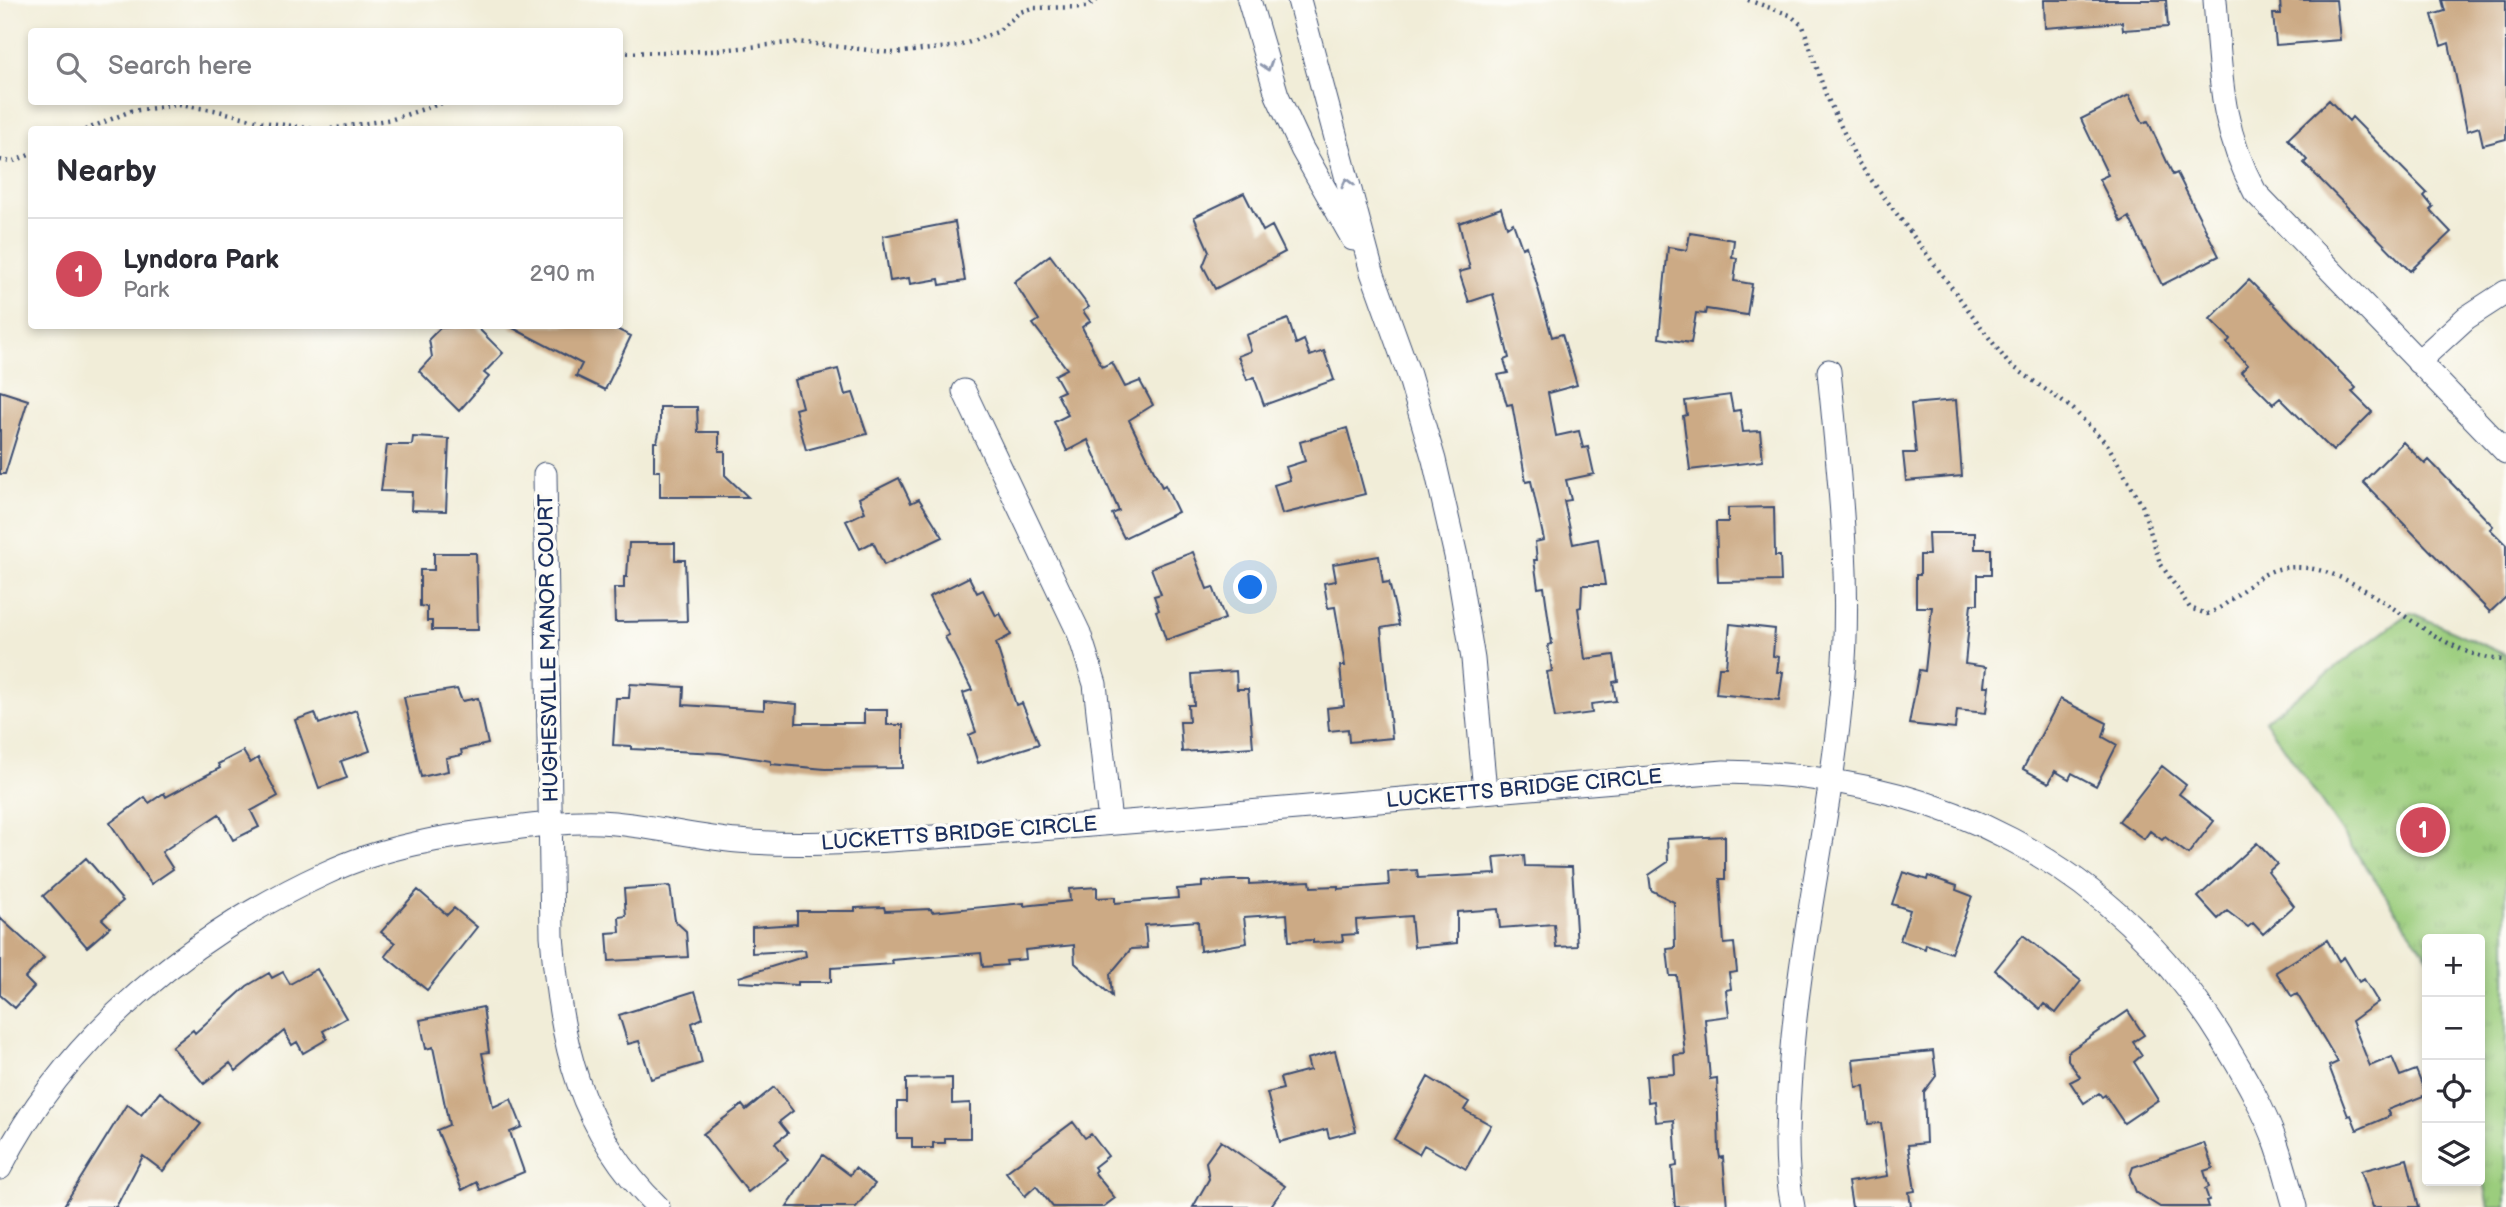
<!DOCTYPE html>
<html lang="en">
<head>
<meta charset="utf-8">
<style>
	:root { --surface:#fff; --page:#f7f7f7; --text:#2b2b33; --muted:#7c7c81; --line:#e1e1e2; --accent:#d1495b }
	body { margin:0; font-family:"Balsamiq Sans",sans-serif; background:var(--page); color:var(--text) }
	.controls { position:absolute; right:21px; bottom:21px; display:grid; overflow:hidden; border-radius:7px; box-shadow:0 4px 10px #0003 }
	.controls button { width:63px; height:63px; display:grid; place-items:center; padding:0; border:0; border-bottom:2px solid var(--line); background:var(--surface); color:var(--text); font:35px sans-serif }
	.you { position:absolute; left:1251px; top:588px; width:24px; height:24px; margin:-18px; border:5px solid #fff; border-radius:50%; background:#1a73e8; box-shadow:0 0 0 10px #1a73e833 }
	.badge { display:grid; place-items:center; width:46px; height:46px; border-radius:50%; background:var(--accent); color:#fff; font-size:23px; font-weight:700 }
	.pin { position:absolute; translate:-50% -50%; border:4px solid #fff; box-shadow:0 2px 7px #0006 }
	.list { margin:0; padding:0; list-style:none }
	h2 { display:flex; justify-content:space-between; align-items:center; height:91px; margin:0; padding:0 28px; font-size:30px }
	h2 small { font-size:23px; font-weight:400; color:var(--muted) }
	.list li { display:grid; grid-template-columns:46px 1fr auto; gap:21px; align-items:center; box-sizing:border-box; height:112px; padding:0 28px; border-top:2px solid var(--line) }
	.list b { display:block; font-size:26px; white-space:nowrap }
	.list p { margin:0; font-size:23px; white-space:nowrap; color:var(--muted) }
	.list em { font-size:23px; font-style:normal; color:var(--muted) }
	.icon { flex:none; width:38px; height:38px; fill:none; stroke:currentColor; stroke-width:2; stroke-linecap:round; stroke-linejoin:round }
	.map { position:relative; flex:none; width:2506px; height:1207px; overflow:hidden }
	.search { position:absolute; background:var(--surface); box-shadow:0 4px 10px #0003; left:28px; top:28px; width:595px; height:77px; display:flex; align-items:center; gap:18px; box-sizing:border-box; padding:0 24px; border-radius:7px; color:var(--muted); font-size:26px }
	.panel { position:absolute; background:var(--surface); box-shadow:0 4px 10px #0003; left:28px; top:126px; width:595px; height:203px; border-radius:7px }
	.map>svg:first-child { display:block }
</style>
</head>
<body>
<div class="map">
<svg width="2506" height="1207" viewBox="0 0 2506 1207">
	<defs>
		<pattern id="park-tufts" width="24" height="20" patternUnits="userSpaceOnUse" patternTransform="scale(1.75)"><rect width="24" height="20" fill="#9bcd7d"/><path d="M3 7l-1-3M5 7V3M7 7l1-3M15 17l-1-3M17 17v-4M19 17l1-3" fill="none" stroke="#85b06e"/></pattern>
	</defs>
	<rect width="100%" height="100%" fill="#fdfcf7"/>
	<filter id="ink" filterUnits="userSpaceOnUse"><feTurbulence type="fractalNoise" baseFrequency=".0143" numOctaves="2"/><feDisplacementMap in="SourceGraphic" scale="14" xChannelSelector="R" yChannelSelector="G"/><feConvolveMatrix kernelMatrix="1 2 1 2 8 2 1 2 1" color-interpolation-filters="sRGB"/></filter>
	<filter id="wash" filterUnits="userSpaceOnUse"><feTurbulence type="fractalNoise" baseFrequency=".00686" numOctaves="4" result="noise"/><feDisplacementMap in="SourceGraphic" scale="28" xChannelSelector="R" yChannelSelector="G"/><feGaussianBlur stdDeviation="1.57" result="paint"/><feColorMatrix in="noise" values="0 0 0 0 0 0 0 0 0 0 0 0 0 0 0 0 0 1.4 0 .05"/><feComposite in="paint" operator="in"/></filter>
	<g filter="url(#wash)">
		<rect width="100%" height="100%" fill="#f1edd8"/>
		<path fill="url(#park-tufts)" stroke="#5b7e6e" stroke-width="2" d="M2410 612 2506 655V1207H2489L2480 1163V939H2427V956L2265 720Z"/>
		<g id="blocks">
			<path fill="#ccaa85" d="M2044 0H2166L2168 27 2123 30 2122 22 2045 28Z
				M2280 0H2336L2340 40 2276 45 2273 14H2281Z
				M2442 0H2506V139L2483 145 2479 127 2467 131 2449 43 2441 46 2432 15 2445 11Z
				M2129 95 2143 123 2148 121 2173 175 2177 173 2219 256 2162 285 2129 217 2121 222 2099 179 2108 175 2081 119Z
				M2329 100 2349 121 2352 117 2427 193 2424 196 2433 207 2430 210 2451 232 2410 271 2304 163 2307 160 2288 139Z
				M1244 193 1263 231 1272 226 1285 252 1215 289 1203 266 1209 251 1194 217Z
				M1501 208 1507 227 1513 223 1522 248 1526 246 1552 337 1562 334 1577 385 1548 393 1556 436 1579 431 1583 448 1588 447 1594 474 1566 480 1571 500 1564 501 1573 544 1598 539 1605 585H1582L1581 607 1578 608 1585 659 1614 655 1618 681 1613 682 1616 701 1591 704 1592 713 1555 718 1547 672 1552 671 1548 645 1552 644 1544 587 1538 588 1534 560H1537L1535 542 1544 540 1531 481 1526 482 1512 404 1507 405 1498 375 1508 373 1504 360 1509 358 1493 294 1469 302 1459 272 1470 269 1459 223Z
				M955 222 965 281 940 285 939 279 910 284 909 278 890 281 883 236Z
				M1690 233 1734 240 1732 257 1737 258 1734 281 1752 284 1747 315 1706 309 1705 314 1696 313 1691 343 1659 338 1668 247 1687 250Z
				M1050 255 1089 307 1083 311 1090 321 1082 327 1102 367 1112 362 1125 387 1140 381 1153 405 1129 420 1162 487 1165 485 1178 512 1124 538 1112 514 1119 511 1088 440 1067 451 1054 422 1068 415 1057 394 1064 391 1055 375 1067 369 1033 324 1039 320 1014 282Z
				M2249 280 2356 388 2352 392 2372 412 2333 451 2280 398 2273 404 2241 372 2248 365 2227 343 2230 339 2210 319Z
				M1288 319 1296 344 1304 340 1310 356 1324 351 1334 380 1264 405 1254 377 1247 380 1238 356 1251 351 1246 335Z
				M465 326H476L503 353 484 373 489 377 459 411 419 371 432 357 429 339 440 328Z
				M509 326H610L631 336 605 390 576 376 582 364Z
				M838 369 845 395 853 393 867 434 806 450 795 409 802 407 795 380Z
				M0 391 28 400 5 474H0Z
				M1730 395 1733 411 1740 410 1743 432 1760 431 1763 461 1690 470 1683 416 1687 415 1685 401Z
				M1956 400 1962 476 1906 481 1903 453H1916L1911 404Z
				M660 407H697L698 432H719V451H725V475L748 497H660V471H654V442H657L660 429Z
				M1347 428 1365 494 1282 514 1274 485 1290 480 1286 467 1305 461 1300 442Z
				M413 437 449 439 446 511 411 510 412 492 381 491 387 445H412Z
				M2403 442 2425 464 2429 460 2493 526 2490 529 2506 545V597L2490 612 2363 482Z
				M899 478 911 503 919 499 943 537 884 565 873 542 860 549 846 521 865 512 859 498Z
				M1774 507 1775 556H1780L1781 581 1718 582 1716 522H1728V508Z
				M1928 533H1975V549H1991V575H1978V604H1971L1965 664 1986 667 1984 686H1989L1986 713 1957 710 1955 729 1909 724 1919 670 1925 671 1932 607H1916V575H1920V555H1929Z
				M629 543H675V560H685L687 621 615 622 614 588H624V577H627Z
				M1193 552 1207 589 1213 587 1225 619 1166 640 1156 611 1159 610 1154 596 1161 594 1151 568Z
				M434 553H476L478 630H432V621H427V607L420 606V570H434Z
				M1379 556 1383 583 1389 582 1399 625 1381 628 1392 738 1349 742 1348 729 1329 731 1327 708 1344 706 1340 666H1345L1335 607 1328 608 1324 583 1336 581 1333 564Z
				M969 577 977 593 983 590 996 616 1000 613 1011 635 996 643 1016 705 1022 703 1039 744 978 763 969 735 976 732 963 693 972 690 945 637 949 635 929 597Z
				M1730 624 1775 629 1773 656 1779 657 1777 672H1783L1779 700 1716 694 1719 667H1726Z
				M1236 671 1237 689H1248L1253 747 1182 752 1180 722H1189L1188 705H1194L1192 674Z
				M630 684 684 687 683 705 764 710V701L797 704 796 723H864V710H887V725H903V768L825 769 771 764V761L720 753 631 749V746L613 745 616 698H629Z
				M457 689 462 701 478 698 488 744 461 750 462 755 446 758 448 771 421 777 404 697Z
				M2060 699 2107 723 2103 737 2117 745 2096 786 2072 773 2069 779 2055 771 2049 783 2023 769Z
				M356 710 370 751 341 761 347 778 319 788 295 720 315 713 319 724Z
				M243 751 250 763 258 758 278 796 251 811 259 827 233 840 219 814 162 852 173 869 151 884 110 823 145 797 149 803 164 793 166 797 220 768 218 764Z
				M2162 766 2186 785 2179 794 2214 821 2188 854 2165 837 2162 840 2150 831 2144 839 2119 821Z
				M1725 836V879H1720L1724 944 1734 943 1737 972 1729 973 1731 989 1726 990 1729 1016 1705 1019 1710 1079 1717 1078 1719 1152 1720 1158 1723 1157 1727 1207H1675L1672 1167 1677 1166 1674 1120 1656 1122 1654 1101 1648 1102 1646 1076 1675 1074 1674 1055 1685 1054 1677 976H1670L1667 949 1675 948 1674 902 1651 890 1649 875 1668 862 1667 839Z
				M2257 843 2277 864 2268 872 2294 906 2263 934 2253 923 2248 927 2227 911 2218 919 2198 897Z
				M1524 855 1525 866 1572 867 1577 946 1556 947 1554 924 1500 928 1498 909 1457 912V943L1414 947 1411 916 1356 920 1357 934 1342 935 1343 941 1313 943V940L1289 941 1287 914 1244 917 1247 943 1200 951 1198 921 1145 925 1147 948 1131 949 1110 974 1112 996 1075 963 1074 945 1025 950 1026 959 1006 961 1007 965 983 967 981 953 892 960 893 964 831 968V982H798V985L739 982V977L806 956 805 950 752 953V927L797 924V911H855V908L884 907 885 911 931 909 932 912 1024 903V906L1070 901 1069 889 1097 887V898L1115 897V903L1178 898 1177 889 1202 887V882L1232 880H1249V884L1310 881 1311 887 1338 886V889L1389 885 1388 872 1417 870 1418 878 1496 874 1494 857Z
				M86 858 123 901 102 919 110 927 87 947 43 896Z
				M1903 872 1927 880 1928 876 1957 886 1956 890 1972 896 1951 953 1926 944 1925 949 1900 940 1910 910 1892 904Z
				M670 886 675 921 686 931 688 957 609 961 607 933 620 932 619 917 626 916 624 889Z
				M418 890 447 915 454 908 477 927 427 990 385 956 395 943 381 932Z
				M0 918 44 958 25 978 34 987 15 1008 0 995Z
				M2023 935 2081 981 2056 1013 2044 1004 2040 1009 1995 970Z
				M2327 940 2339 961 2344 957 2359 982 2364 979 2378 1002 2352 1021 2370 1066 2392 1057 2400 1076 2416 1070 2426 1095 2387 1110 2390 1116 2357 1130 2351 1115 2348 1116 2329 1066 2338 1062 2297 994 2292 997 2276 972Z
				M317 969 346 1018 323 1031 327 1039 303 1053 297 1042 292 1045 284 1031 236 1071 230 1063 204 1084 172 1047 193 1030 195 1033 247 986 269 973 272 978 283 972 290 984Z
				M695 991 703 1018 692 1023 702 1063 651 1079 639 1041 628 1044 619 1015Z
				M483 1007 489 1052 482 1053 493 1107 511 1099 522 1127 510 1132 524 1172 480 1190 477 1182 462 1190 437 1130 449 1125 433 1047 426 1049 420 1020Z
				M2128 1011 2144 1035 2133 1042 2142 1055 2134 1062 2158 1100 2124 1123 2105 1095 2102 1097 2099 1093 2084 1103 2070 1082 2080 1077 2068 1060V1052Z
				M1335 1051 1356 1131 1329 1138 1327 1129 1280 1142 1267 1093 1283 1089 1280 1078 1310 1070 1307 1059Z
				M1933 1051 1936 1076 1924 1092 1926 1143 1908 1145 1915 1191 1909 1192 1911 1207H1852L1848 1182 1888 1176 1881 1123 1868 1124 1864 1086 1856 1087 1853 1059Z
				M1428 1077 1469 1102 1464 1110 1491 1125 1466 1169 1424 1145 1419 1154 1394 1139Z
				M952 1078V1104L970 1103V1138H945V1143H933V1148H912V1138H897V1102H906V1079Z
				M774 1087 793 1111 779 1122 788 1133 775 1143 788 1160 748 1192 703 1134 742 1105 746 1110Z
				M160 1092 201 1124 163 1171 143 1156 116 1207H63L127 1104 141 1115Z
				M1073 1122 1085 1138 1091 1134 1108 1156 1094 1167 1096 1170 1094 1172 1115 1198 1103 1207H1053L1036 1186 1025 1196 1006 1172Z
				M1221 1141 1285 1186 1270 1207H1193L1209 1179 1206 1162Z
				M2204 1143 2213 1168 2204 1171 2209 1187 2205 1189 2209 1200 2206 1201 2208 1207H2160L2136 1192 2130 1176 2133 1167Z
				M823 1155 850 1175 855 1168 875 1184 856 1207H787Z
				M2407 1159 2419 1207H2373L2361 1171Z"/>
		</g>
	</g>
	<g filter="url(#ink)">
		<use href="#blocks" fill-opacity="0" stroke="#3b4c70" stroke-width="2"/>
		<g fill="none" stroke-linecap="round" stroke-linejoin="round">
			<g stroke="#3b4c70" stroke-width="25">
				<path id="minor" d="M1249 0 1277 95 1302 149 1353 239
					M1299 0 1372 272 1409 375 1434 460 1456 556 1473 659 1485 791
					M2215 0C2221 74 2219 125 2255 192L2506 452
					M2418 362 2466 318 2506 292
					M964 391 1079 633 1095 684 1110 822
					M545 474 552 936C561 1044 578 1129 658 1207
					M0 1168C67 1035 193 934 326 873 381 847 447 836 507 829 537 825 568 821 600 822 646 824 692 837 738 841 803 847 869 841 934 837 1198 818 1461 793 1724 772 1934 774 2113 860 2224 1042 2244 1075 2264 1109 2277 1146 2284 1166 2289 1187 2295 1207
					M1793 1207C1784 1165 1787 1119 1790 1075 1798 944 1831 817 1842 687 1852 581 1839 476 1829 371"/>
			</g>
			<path stroke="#3b4c70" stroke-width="4.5" stroke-dasharray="2 5" stroke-linecap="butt" d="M1748 0 1790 15 1803 26 1826 95 1858 162 2008 363 2073 409 2107 444 2142 505 2160 563 2190 608 2207 614C2235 604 2252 573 2283 568 2363 557 2426 658 2506 660
				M620 53 711 51 798 42 894 53 959 46 997 32 1020 12 1032 8 1086 7 1097 0
				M85 130 131 111 179 105 214 110 263 122 321 130
				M324 130 393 119 445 102
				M0 160 11 162 32 154"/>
			<use href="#minor" stroke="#fff" stroke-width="23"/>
		</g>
		<defs><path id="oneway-chevron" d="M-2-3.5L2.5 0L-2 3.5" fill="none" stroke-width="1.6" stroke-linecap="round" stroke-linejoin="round" transform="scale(1.75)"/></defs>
		<g stroke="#8d97ae">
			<use href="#oneway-chevron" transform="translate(1267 66) rotate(72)"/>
			<use href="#oneway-chevron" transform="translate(1347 183) rotate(-104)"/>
		</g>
	</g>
	<g text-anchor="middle" stroke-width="7" stroke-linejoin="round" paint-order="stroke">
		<g font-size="21" fill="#1b2f5e" stroke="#fdfcf7">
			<text transform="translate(548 648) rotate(-91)" y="7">HUGHESVILLE MANOR COURT</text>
			<text transform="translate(1524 788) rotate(-5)" y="7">LUCKETTS BRIDGE CIRCLE</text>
			<text transform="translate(959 833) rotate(-4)" y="7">LUCKETTS BRIDGE CIRCLE</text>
		</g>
	</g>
</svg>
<div class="controls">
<button>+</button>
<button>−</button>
<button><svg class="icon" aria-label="locate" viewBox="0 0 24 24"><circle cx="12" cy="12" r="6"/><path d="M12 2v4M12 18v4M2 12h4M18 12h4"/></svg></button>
<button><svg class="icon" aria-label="layers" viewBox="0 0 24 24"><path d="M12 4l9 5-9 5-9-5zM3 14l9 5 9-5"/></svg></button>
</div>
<div class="you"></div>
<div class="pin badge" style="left:2423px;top:830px">1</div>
<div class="search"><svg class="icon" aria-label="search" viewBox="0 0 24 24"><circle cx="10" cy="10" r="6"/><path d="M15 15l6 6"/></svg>Search here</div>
<section class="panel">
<h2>Nearby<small></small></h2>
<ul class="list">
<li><span class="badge">1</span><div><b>Lyndora Park</b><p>Park</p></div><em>290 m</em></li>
</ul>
</section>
</div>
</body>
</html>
